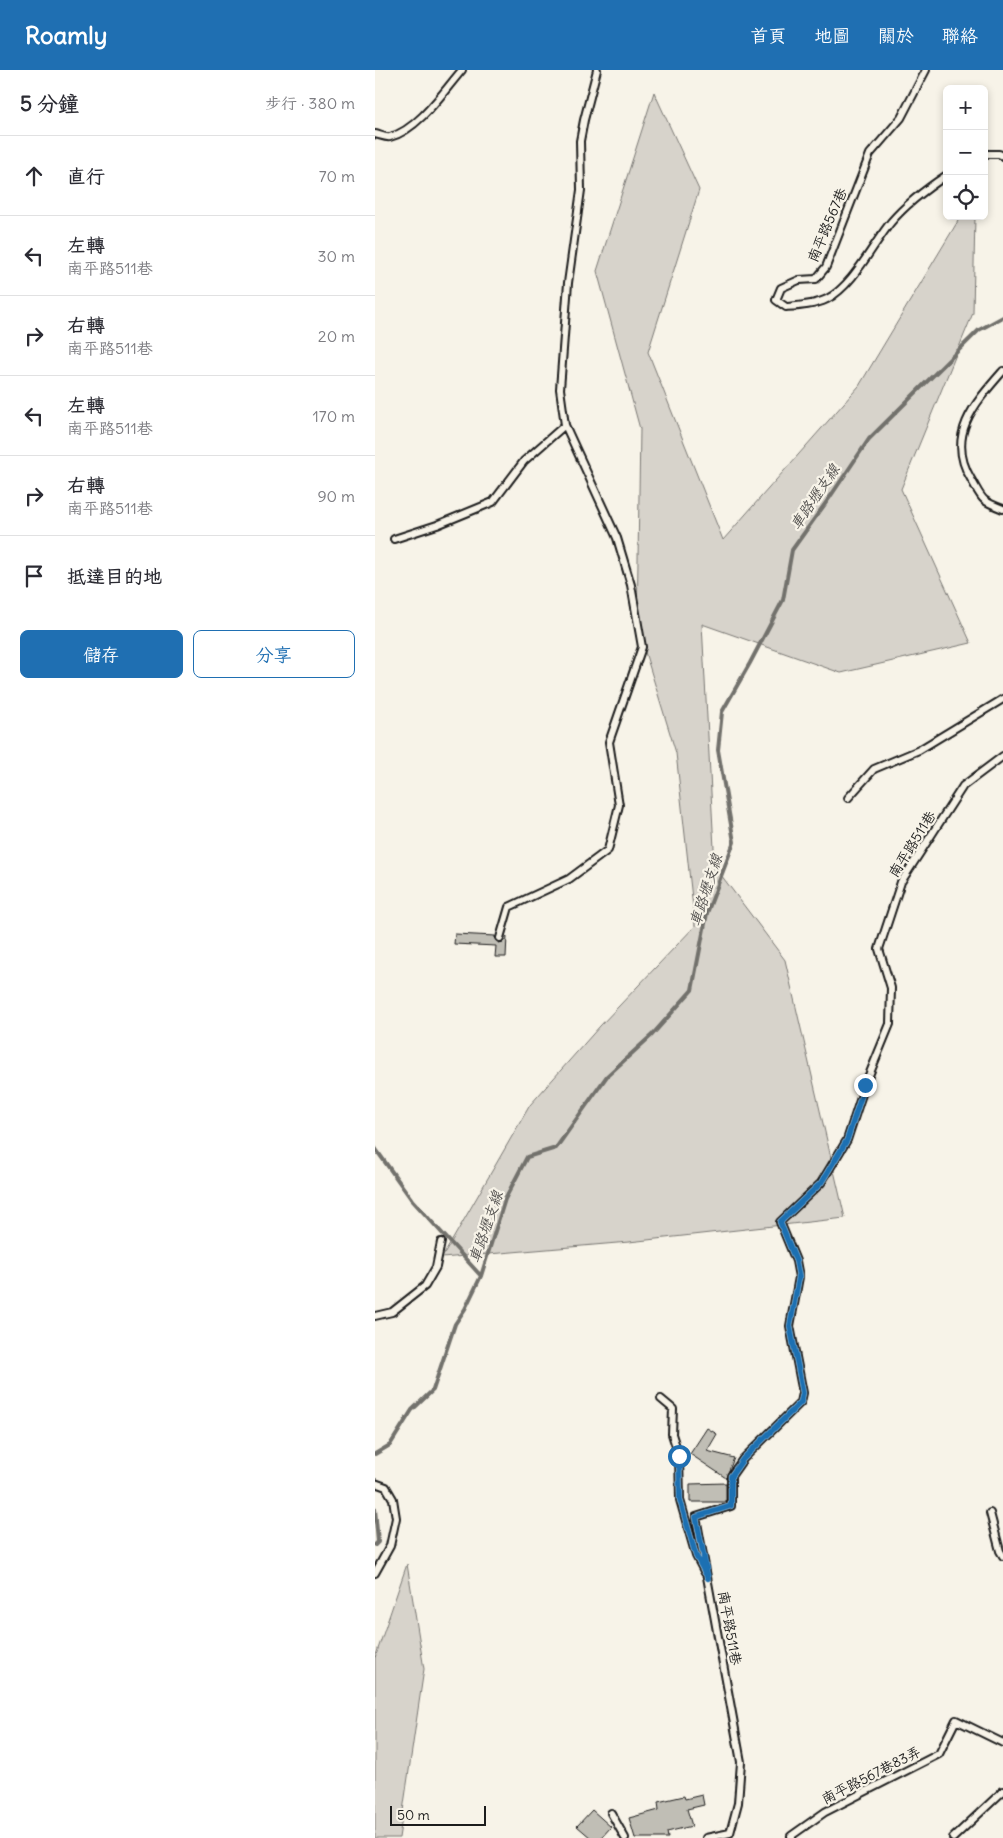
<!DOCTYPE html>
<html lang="zh-TW">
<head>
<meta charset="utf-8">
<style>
	:root { --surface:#fff; --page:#f7f7f7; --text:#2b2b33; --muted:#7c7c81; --line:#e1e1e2; --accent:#1f6fb2 }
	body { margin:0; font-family:Delius,"LXGW WenKai TC",sans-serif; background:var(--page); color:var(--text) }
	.controls { position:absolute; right:15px; top:15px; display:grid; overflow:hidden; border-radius:8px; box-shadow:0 2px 8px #0003 }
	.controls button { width:45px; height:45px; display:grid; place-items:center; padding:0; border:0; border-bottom:1px solid var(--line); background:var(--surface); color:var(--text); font:25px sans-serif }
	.scale { position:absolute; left:15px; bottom:12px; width:96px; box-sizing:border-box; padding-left:5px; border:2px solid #1c1c1c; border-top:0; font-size:14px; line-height:18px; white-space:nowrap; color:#1c1c1c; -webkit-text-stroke:4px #f7f3e8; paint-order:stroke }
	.stop { position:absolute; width:15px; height:15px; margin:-11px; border:4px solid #1f6fb2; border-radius:50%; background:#fff }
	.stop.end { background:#1f6fb2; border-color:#fff; box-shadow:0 1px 5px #0008 }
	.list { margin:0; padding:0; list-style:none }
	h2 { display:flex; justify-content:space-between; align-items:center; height:65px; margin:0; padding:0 20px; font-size:21px }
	h2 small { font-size:16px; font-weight:400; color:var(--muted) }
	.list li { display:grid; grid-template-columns:32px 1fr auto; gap:15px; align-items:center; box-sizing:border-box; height:80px; padding:0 20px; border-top:1px solid var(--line) }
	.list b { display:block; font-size:19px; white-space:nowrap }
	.list p { margin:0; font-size:16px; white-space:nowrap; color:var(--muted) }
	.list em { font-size:16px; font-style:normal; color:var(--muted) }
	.actions { display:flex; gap:10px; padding:15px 20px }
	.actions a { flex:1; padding:11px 0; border:1px solid var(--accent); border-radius:8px; text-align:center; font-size:18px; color:var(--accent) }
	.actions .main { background:var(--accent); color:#fff }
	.icon { flex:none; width:28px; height:28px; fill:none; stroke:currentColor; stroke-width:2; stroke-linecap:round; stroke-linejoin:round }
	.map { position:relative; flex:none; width:628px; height:1768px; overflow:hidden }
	header { display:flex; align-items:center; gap:30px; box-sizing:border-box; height:70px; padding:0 25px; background:var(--accent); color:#fff }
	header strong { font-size:24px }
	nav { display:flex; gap:28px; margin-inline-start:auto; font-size:18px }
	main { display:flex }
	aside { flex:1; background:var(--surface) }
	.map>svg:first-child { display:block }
</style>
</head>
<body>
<header>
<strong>Roamly</strong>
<nav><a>首頁</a><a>地圖</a><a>關於</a><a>聯絡</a></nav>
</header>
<main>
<aside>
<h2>5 分鐘<small>步行 · 380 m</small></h2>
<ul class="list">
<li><svg class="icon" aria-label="ahead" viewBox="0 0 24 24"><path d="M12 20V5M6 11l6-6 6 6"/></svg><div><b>直行</b></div><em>70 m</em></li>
<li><svg class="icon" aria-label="left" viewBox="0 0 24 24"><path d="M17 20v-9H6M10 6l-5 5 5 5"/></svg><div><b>左轉</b><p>南平路511巷</p></div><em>30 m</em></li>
<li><svg class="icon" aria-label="right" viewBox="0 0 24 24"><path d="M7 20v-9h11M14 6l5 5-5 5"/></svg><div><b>右轉</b><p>南平路511巷</p></div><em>20 m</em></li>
<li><svg class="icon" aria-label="left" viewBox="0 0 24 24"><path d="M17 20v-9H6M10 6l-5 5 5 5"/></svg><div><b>左轉</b><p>南平路511巷</p></div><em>170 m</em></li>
<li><svg class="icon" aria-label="right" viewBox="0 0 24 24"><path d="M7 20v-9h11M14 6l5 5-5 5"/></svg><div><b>右轉</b><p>南平路511巷</p></div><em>90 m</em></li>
<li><svg class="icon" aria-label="arrive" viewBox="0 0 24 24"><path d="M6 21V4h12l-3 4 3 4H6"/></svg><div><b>抵達目的地</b></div></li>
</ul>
<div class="actions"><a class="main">儲存</a><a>分享</a></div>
</aside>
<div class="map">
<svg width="628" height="1768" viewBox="0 0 628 1768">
	<rect width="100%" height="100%" fill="#f7f3e8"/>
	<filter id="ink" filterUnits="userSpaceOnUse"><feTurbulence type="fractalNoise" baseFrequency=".02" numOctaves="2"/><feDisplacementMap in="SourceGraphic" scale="10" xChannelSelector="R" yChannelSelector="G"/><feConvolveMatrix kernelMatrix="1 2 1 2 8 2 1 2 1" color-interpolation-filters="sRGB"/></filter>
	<g filter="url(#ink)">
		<path fill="#d7d3cb" stroke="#7a7874" d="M279 22 324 120 273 282 348 470 484 316 586 146H600L598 243 526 419 596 573 466 603 327 554 340 797 410 890 470 1148 254 1172 67 1188 155 1035 225 956 320 856 301 683 262 556 265 359 222 201Z
			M32 1494 49 1599 24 1768H0V1588Z"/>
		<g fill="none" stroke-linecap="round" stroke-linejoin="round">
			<path stroke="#72716c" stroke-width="4" d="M0 1078 37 1130 106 1206
				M0 1384 15 1375 37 1340 58 1320 80 1254 90 1239 106 1206 130 1129 152 1087 181 1078 232 1006 277 965 317 920 332 843 359 772 343 680 347 642 375 593 408 530 417 480 455 427 494 369 604 260 628 247
				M0 1439 3 1472 0 1475"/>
		</g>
		<path fill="#c0beb5" stroke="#1c1c1c" d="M80 864 120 866V870L124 873 128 872 132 866 131 887H120L121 876 79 874Z
			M332 1358 342 1364 332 1381 359 1388 351 1408 315 1384Z
			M351 1413V1432H315V1414Z
			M327 1725 329 1735 312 1739 317 1756 292 1762 293 1768H260L254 1748 284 1740 283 1732 309 1726 310 1729Z
			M217 1740 236 1757 226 1768H216L202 1756Z"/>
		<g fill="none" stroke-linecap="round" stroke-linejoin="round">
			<g stroke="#1c1c1c" stroke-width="10">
				<path id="lane" d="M551 0 526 48 495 84 451 197 441 209 424 210 406 218 401 230 411 237C424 236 440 235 452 229 478 216 498 174 516 152 532 133 551 119 572 105
					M0 64C5 65 11 68 15 67 43 60 69 21 87 0
					M609 84H624L628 86
					M628 301C600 333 570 366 596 409 608 430 605 430 628 439
					M19 469 62 455 118 432 149 391 190 355
					M473 728 499 699 544 680 628 629
					M125 868 134 837 194 809 233 780 244 735 234 672 267 577 256 515 242 468 190 355 185 319 193 213 206 120 205 71 209 50 222 0
					M0 1246 17 1242 50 1216 61 1197 66 1172
					M286 1329 298 1339 297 1364 304 1386 305 1430 321 1486 330 1503
					M0 1413 11 1417 18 1429 21 1448 15 1476 0 1503
					M615 1443 625 1481 628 1486
					M236 1743 250 1768
					M331 1768 355 1763 363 1733 366 1692 321 1447 356 1436V1406L368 1389 426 1332 428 1323 415 1256 424 1207 421 1191 405 1152 446 1113 472 1070 490 1015 515 954 516 918 504 879 526 812 588 716 628 686
					M417 1768 416 1766 450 1742 564 1684 581 1650 628 1673
					M578 1768 628 1721"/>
			</g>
			<use href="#lane" stroke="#f7f3e8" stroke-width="6"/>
		</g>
	</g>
	<g fill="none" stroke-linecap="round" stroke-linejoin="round" filter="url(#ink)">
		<path stroke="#1f6fb2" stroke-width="6" d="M304 1386 305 1430 321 1486 333 1508 321 1447 356 1436V1406L368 1389 426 1332 428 1323 415 1256 424 1207 421 1191 405 1152 446 1113 472 1070 490 1015"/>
	</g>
	<g text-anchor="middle" stroke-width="4.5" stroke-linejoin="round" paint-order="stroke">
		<g font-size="14" fill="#1c1c1c" stroke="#f7f3e8">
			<text transform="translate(452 155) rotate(-67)" y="5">南平路567巷</text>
			<text transform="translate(537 774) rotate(-58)" y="5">南平路511巷</text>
			<text transform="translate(355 1558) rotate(80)" y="5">南平路511巷</text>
			<text transform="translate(496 1705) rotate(-27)" y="5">南平路567巷83弄</text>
		</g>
		<g font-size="15" font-style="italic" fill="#565452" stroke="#f7f3e8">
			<text transform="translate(440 427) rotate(-56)" y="5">車路壢支線</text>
			<text transform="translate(331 820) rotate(-72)" y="5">車路壢支線</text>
			<text transform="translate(111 1157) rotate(-71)" y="5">車路壢支線</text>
		</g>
	</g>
</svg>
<div class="controls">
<button>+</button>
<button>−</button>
<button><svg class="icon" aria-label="locate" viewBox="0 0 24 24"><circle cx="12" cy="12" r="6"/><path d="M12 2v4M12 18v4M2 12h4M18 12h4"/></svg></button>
</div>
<div class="scale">50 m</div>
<div class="stop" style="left:304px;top:1386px"></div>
<div class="stop end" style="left:490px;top:1015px"></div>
</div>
</main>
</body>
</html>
